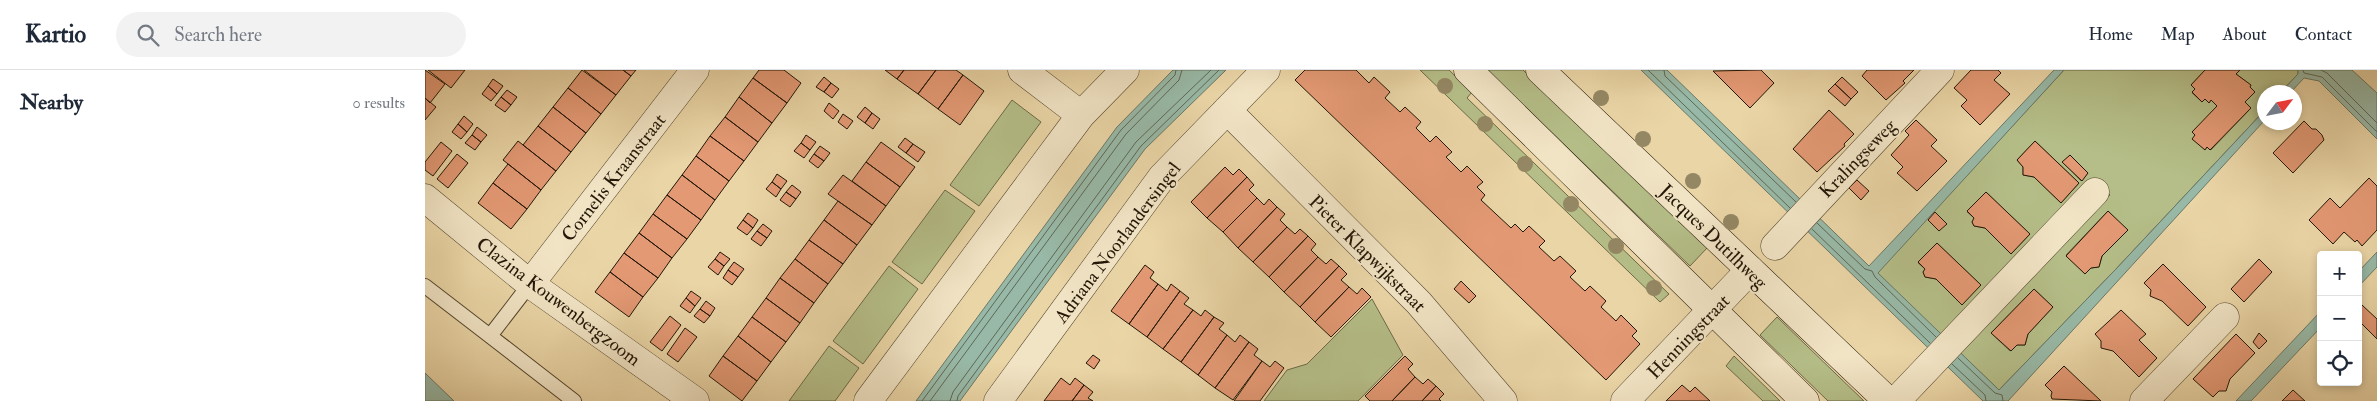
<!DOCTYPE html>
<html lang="en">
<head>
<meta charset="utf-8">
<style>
	:root { --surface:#fff; --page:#f2f2f3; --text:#1f2937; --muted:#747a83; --line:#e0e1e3 }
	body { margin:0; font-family:"IM FELL Double Pica",serif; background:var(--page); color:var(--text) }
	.controls { position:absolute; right:15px; bottom:15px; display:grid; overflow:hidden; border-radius:5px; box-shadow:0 2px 8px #0003 }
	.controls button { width:45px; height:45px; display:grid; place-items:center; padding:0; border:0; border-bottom:1px solid var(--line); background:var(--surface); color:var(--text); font:25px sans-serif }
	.compass { position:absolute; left:1832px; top:15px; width:45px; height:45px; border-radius:50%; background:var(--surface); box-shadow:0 2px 8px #0003; rotate:58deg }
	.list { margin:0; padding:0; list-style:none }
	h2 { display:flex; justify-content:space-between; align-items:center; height:65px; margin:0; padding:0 20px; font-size:21px }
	h2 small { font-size:16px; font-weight:400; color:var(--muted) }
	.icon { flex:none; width:28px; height:28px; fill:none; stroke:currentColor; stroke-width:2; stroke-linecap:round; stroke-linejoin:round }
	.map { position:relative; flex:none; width:1952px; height:331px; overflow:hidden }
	header { display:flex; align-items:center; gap:30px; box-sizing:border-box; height:70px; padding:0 25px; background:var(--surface); border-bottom:1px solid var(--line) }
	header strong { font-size:24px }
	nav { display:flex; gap:28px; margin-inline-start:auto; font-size:18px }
	.search { width:350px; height:45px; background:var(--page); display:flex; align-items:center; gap:12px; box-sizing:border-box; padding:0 18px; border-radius:28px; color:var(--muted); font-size:19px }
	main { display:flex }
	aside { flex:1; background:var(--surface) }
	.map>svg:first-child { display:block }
</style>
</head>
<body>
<header>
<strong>Kartio</strong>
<div class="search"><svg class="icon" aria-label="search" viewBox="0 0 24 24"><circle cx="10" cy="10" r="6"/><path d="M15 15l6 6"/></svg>Search here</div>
<nav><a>Home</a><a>Map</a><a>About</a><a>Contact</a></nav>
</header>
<main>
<aside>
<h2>Nearby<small>0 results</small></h2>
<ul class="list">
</ul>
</aside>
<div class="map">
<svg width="1952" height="331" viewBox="0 0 1952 331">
	<rect width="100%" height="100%" fill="#ead5a6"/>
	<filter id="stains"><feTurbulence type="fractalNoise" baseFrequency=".004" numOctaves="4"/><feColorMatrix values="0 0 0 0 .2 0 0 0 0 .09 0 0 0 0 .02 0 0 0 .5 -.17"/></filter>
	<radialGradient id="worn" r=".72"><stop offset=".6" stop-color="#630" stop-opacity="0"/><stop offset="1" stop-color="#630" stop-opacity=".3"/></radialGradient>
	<path fill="#b5be88" stroke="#6c6a47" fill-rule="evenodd" d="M995 0H1024L1047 22 1042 28 1244 224 1235 232Z
		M1062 0H1098L1283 177 1265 196Z
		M1639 0H1780L1766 15 1770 19 1767 23 1777 32 1780 29 1784 33 1786 30 1792 36 1770 65 1780 80 1782 77 1786 80 1826 38 1820 32 1830 22 1825 17 1826 15 1811 4 1815 0H1873V4L1856 22H1840L1839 41 1691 199 1574 320 1533 281 1685 125 1670 111 1518 267 1452 203ZM1610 71 1654 113 1636 133 1609 107 1598 105V97L1592 90ZM1645 85 1663 103 1656 111 1638 92ZM1561 122 1605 164 1586 184 1560 158 1549 156 1547 152 1549 148 1542 142ZM1683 141 1702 160 1677 186 1674 197 1666 198 1660 204 1641 185ZM1512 173 1556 215 1537 234 1511 209 1500 207 1498 202 1500 199 1493 193ZM1609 219 1628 237 1603 264 1600 275H1592L1585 281 1566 263Z
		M587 30 616 52 554 136 525 115Z
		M520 120 550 141 497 214 467 192Z
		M464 196 493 219 438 294 408 271Z
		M947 229 978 285 933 331H839L862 300 882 294Z
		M1352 247 1439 331H1403L1335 265Z
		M404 276 434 298 410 331H364Z
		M1309 286 1355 331H1338L1301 296Z"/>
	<path fill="#98b9a7" stroke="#697867" d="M748 0H801L720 79 535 331H491L692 57Z
		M1216 0H1242L1444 196 1629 0H1639L1453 203 1574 320 1691 199 1839 41V51L1583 331H1558Z
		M1873 0H1927L1952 23V69L1894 11 1879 8 1866 22H1856L1873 4Z
		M1952 182V197L1933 217V202Z
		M1896 241V257L1826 331H1811Z
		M0 303 29 331H0Z"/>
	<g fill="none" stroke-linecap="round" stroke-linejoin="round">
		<path stroke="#5d6856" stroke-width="1" d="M1223 0 1365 138
			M1239 0 1240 6 1371 132
			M1878 0 1879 3 1897 7 1952 62
			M1896 0 1902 3 1952 53
			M1392 153 1440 199 1447 201 1450 207 1511 267
			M1387 159 1505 273
			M1533 288 1570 323 1577 325 1578 331
			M1527 294 1560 325 1561 331
			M497 331 696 60 750 5 751 0
			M505 331 701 64 754 10 757 0
			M525 331 528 322 711 72 786 0
			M532 331 533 326 716 76 794 0"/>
	</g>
	<path fill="#e39974" stroke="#221606" d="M0 0 20 14 5 33 0 28Z
		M3 0H40L26 18Z
		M157 0 191 25 176 44 143 18Z
		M159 0H198L206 6 191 25Z
		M198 0H211L206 6Z
		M334 0H359L376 13 362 33 328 8Z
		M460 0H479L472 9Z
		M479 0H511L493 24 472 9Z
		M511 0H531L538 5 513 39 493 24Z
		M880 0H931L944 13 949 7 965 22 960 28 975 42 980 37 996 52 991 58 1005 72 1011 66 1027 82 1021 87 1036 102 1042 96 1058 112 1052 117 1060 125 1056 130 1086 158 1090 154 1098 162 1104 156 1120 171 1114 177 1129 191 1135 186 1151 201 1145 207 1160 221 1165 216 1181 231 1176 237 1191 251 1196 245 1212 261 1207 266 1215 274 1181 310 870 10Z
		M1336 0 1349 13 1325 38 1288 1Z
		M1442 0H1489L1478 11 1480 13 1461 30 1437 6Z
		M1546 0H1573L1576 3 1569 10 1585 24 1555 55 1536 36 1542 30 1529 18Z
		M1780 0H1815L1811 4 1826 15 1825 17 1830 22 1820 32 1826 38 1785 80 1782 77 1780 80 1767 69 1770 65 1767 62 1792 36 1786 30 1784 33 1780 29 1777 32 1767 22 1770 19 1766 15Z
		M538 5 559 21 535 55 513 39Z
		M399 7 406 13 399 22 391 17Z
		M1417 7 1433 22 1426 29 1410 14Z
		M328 8 362 33 347 53 314 27Z
		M68 9 78 16 72 24 63 16Z
		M406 13 414 19 407 28 399 22Z
		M1410 14 1426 29 1420 36 1403 21Z
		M63 16 72 24 66 31 57 24Z
		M143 18 176 44 161 63 128 37Z
		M82 20 92 27 86 35 76 27Z
		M76 27 86 35 80 42 70 35Z
		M314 27 347 53 333 72 300 47Z
		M0 28 11 37 0 50Z
		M404 33 414 41 408 49 399 41Z
		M128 37 161 63 146 82 113 56Z
		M440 37 447 43 440 53 432 47Z
		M1404 40 1429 64 1419 74 1420 76 1392 102 1368 79Z
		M447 43 455 49 448 59 440 53Z
		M418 44 428 51 422 59 413 52Z
		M39 46 48 54 42 62 33 54Z
		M300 47 333 72 319 91 285 66Z
		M1491 50 1512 70 1506 76 1522 91 1492 121 1472 103 1478 97 1466 85 1484 65 1480 61Z
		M1879 51 1887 59H1891L1897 65 1899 70 1868 103 1848 83Z
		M33 54 42 62 36 69 27 62Z
		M113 56 146 82 131 101 98 75Z
		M52 57 62 65 56 72 47 65Z
		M47 65 56 72 50 80 40 73Z
		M381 65 391 72 385 80 376 73Z
		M285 66 319 91 304 111 271 86Z
		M480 68 488 74 481 83 473 77Z
		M93 71 131 101 116 120 78 90Z
		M1610 71 1654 113 1636 133 1609 107 1598 105V97L1592 90Z
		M16 72 27 81 8 106 0 100V92Z
		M456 72 490 97 475 117 441 92Z
		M376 73 385 80 379 88 369 81Z
		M488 74 500 82 493 92 481 83Z
		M395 76 405 83 399 91 389 84Z
		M32 84 43 93 23 118 12 109Z
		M389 84 399 91 393 98 384 91Z
		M1645 85 1663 103 1657 111 1637 92Z
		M271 86 304 111 290 130 257 105Z
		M441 92 475 117 461 136 427 111Z
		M83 94 116 120 102 139 68 113Z
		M800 97 808 105 814 99 822 107 782 148 766 132Z
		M352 104 362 111 356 119 347 112Z
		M257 105 290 130 276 150 242 125Z
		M418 105 461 136 447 155 403 124Z
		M822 107 829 115 824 120 832 128 798 162 782 148Z
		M1944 108 1952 116V160L1937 176 1932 170 1930 172 1919 162 1908 174 1884 150 1905 128 1915 138Z
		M1432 110 1444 121 1436 130 1424 118Z
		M347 112 356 119 351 127 341 119Z
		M68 113 102 139 86 159 53 133Z
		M367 115 376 122 371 129 361 122Z
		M361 122 371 129 365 137 355 130Z
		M1561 122 1605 164 1586 184 1560 158 1549 156 1547 152 1549 148 1542 141Z
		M242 125 276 150 262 169 228 144Z
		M832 128 839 135 844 129 852 137 813 178 798 162Z
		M413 131 447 155 432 175 399 150Z
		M852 137 860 144 855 150 862 157 828 192 813 178Z
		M1683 141 1703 160 1677 186 1674 197 1666 198 1660 204 1641 186Z
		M1510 142 1522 154 1514 161 1503 150Z
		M323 143 333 150 328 158 318 150Z
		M228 144 262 169 247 188 214 163Z
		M318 150 328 158 322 165 312 158Z
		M399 150 432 175 418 194 384 170Z
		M338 154 347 161 342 168 332 161Z
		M862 157 870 164 875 159 883 166 844 207 828 192Z
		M332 161 342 168 336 176 326 169Z
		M214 163 247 188 233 208 199 183Z
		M883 166 891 174 886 180 893 187 859 222 844 207Z
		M384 170 418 194 403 214 370 189Z
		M1512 173 1556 215 1537 235 1511 209 1500 207 1498 202 1500 199 1493 192Z
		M295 182 305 189 299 196 290 189Z
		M199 183 233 208 218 227 185 202Z
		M893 187 901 194 906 189 914 196 875 237 859 222Z
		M290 189 299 196 293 205 283 197Z
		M370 189 403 214 389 233 355 208Z
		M1834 189 1847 202 1819 232 1806 219Z
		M309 192 319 199 313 207 303 200Z
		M1738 194 1781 237 1763 256 1737 231 1725 226 1726 220 1719 213Z
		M720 195 729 202 725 208 733 214 704 254 686 241Z
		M914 196 922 204 916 210 924 217 890 252 875 237Z
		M303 200 313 207 307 215 298 208Z
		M185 202 218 227 204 247 170 222Z
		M355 208 389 233 375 253 341 228Z
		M1036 211 1051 226 1044 233 1029 219Z
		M733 214 742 221 746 214 755 221 722 267 704 254Z
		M924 217 932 224 937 218 946 227 906 267 890 252Z
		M1609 219 1628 237 1603 264 1600 275H1592L1586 281 1566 263Z
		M266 221 276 228 270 236 261 228Z
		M755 221 764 228 759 234 768 240 738 279 722 267Z
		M261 228 270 236 265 243 255 236Z
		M341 228 375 253 361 272 327 247Z
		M281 231 290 238 285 246 275 239Z
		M1937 235 1952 249V269L1933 250V239Z
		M275 239 285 246 279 253 269 246Z
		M768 240 776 246 780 240 789 247 756 292 738 279Z
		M1696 240 1721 264 1714 270 1732 288 1714 307 1688 281 1676 278V271L1670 264Z
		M245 246 256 255 237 281 225 272Z
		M327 247 361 272 346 292 313 266Z
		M789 247 799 253 794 259 802 265 773 305 756 292Z
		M260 258 272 267 253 292 242 284Z
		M1834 263 1842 271 1834 279 1828 272Z
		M1811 264 1830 283 1805 309 1801 321H1794L1788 327 1768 309Z
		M802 265 810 272 815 265 824 272 790 318 773 305Z
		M313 266 346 292 332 311 298 286Z
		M824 272 833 279 829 285 837 291 808 330 790 318Z
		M668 285 675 290 669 299 661 293Z
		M298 286 332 311 317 331 284 306Z
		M980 286 988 294 983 299 990 307 967 331H945L940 326Z
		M837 291 845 297 850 291 859 298 835 331H809Z
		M1639 296 1676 331 1627 329 1626 326 1627 322 1620 315Z
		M990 307 998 314 1003 309 1011 316 997 331H967Z
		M636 308 645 315 650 308 659 315 647 331H619Z
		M659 315 668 322 663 328 668 331H647Z
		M1257 315 1265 322 1270 317 1285 331H1241Z
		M1011 316 1019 324 1014 329 1016 331H997Z
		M1868 320 1880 331H1857Z"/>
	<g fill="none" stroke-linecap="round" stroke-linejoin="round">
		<g stroke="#54462e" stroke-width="16">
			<path id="lane" d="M105 214 65 266 149 331
				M0 216 65 266"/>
		</g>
		<g stroke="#54462e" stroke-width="29">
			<path id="street" d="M597 0 656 45
				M802 40 994 233 1078 331
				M0 128 105 214 270 331
				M1350 176 1515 0
				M105 214 270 0
				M443 331 656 45 700 0
				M573 331 737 107 841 0
				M1200 331 1325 200
				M1471 331 1670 122
				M1719 331 1800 247"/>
		</g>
		<g stroke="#221606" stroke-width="29">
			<path id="secondary" d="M1043 0 1380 331
				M1115 0 1463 331"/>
		</g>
		<use href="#lane" stroke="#f1e4c5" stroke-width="14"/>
		<use href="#street" stroke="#f1e4c5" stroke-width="28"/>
		<use href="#secondary" stroke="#f1e4c5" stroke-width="28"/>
	</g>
	<g fill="#948763">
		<circle cx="1020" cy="16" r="8"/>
		<circle cx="1176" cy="28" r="8"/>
		<circle cx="1060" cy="54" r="8"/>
		<circle cx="1218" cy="69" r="8"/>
		<circle cx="1100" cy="94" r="8"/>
		<circle cx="1268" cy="111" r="8"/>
		<circle cx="1146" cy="134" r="8"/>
		<circle cx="1306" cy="152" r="8"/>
		<circle cx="1191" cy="176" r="8"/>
		<circle cx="1229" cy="218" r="8"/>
	</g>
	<g text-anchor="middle" stroke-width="4" stroke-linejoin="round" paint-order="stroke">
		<g font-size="19" fill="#221606" stroke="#f1e4c5">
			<text transform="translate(1432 88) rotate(-46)" y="7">Kralingseweg</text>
			<text transform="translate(188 107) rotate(-52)" y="7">Cornelis Kraanstraat</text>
			<text transform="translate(1289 166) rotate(44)" y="7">Jacques Dutilhweg</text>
			<text transform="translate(692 172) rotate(-53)" y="7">Adriana Noorlandersingel</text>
			<text transform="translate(943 183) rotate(45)" y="7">Pieter Klapwijkstraat</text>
			<text transform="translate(134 231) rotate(37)" y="7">Clazina Kouwenbergzoom</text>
			<text transform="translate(1263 266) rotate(-46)" y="7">Henningstraat</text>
		</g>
	</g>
	<rect width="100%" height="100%" filter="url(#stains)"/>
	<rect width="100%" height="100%" fill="url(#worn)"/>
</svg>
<div class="controls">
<button>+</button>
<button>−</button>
<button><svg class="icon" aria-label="locate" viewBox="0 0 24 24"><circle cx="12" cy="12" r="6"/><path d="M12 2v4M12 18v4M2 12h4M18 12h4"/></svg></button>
</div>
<svg class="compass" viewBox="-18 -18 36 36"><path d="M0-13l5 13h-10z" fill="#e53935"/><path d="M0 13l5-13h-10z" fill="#747a83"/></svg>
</div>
</main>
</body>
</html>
